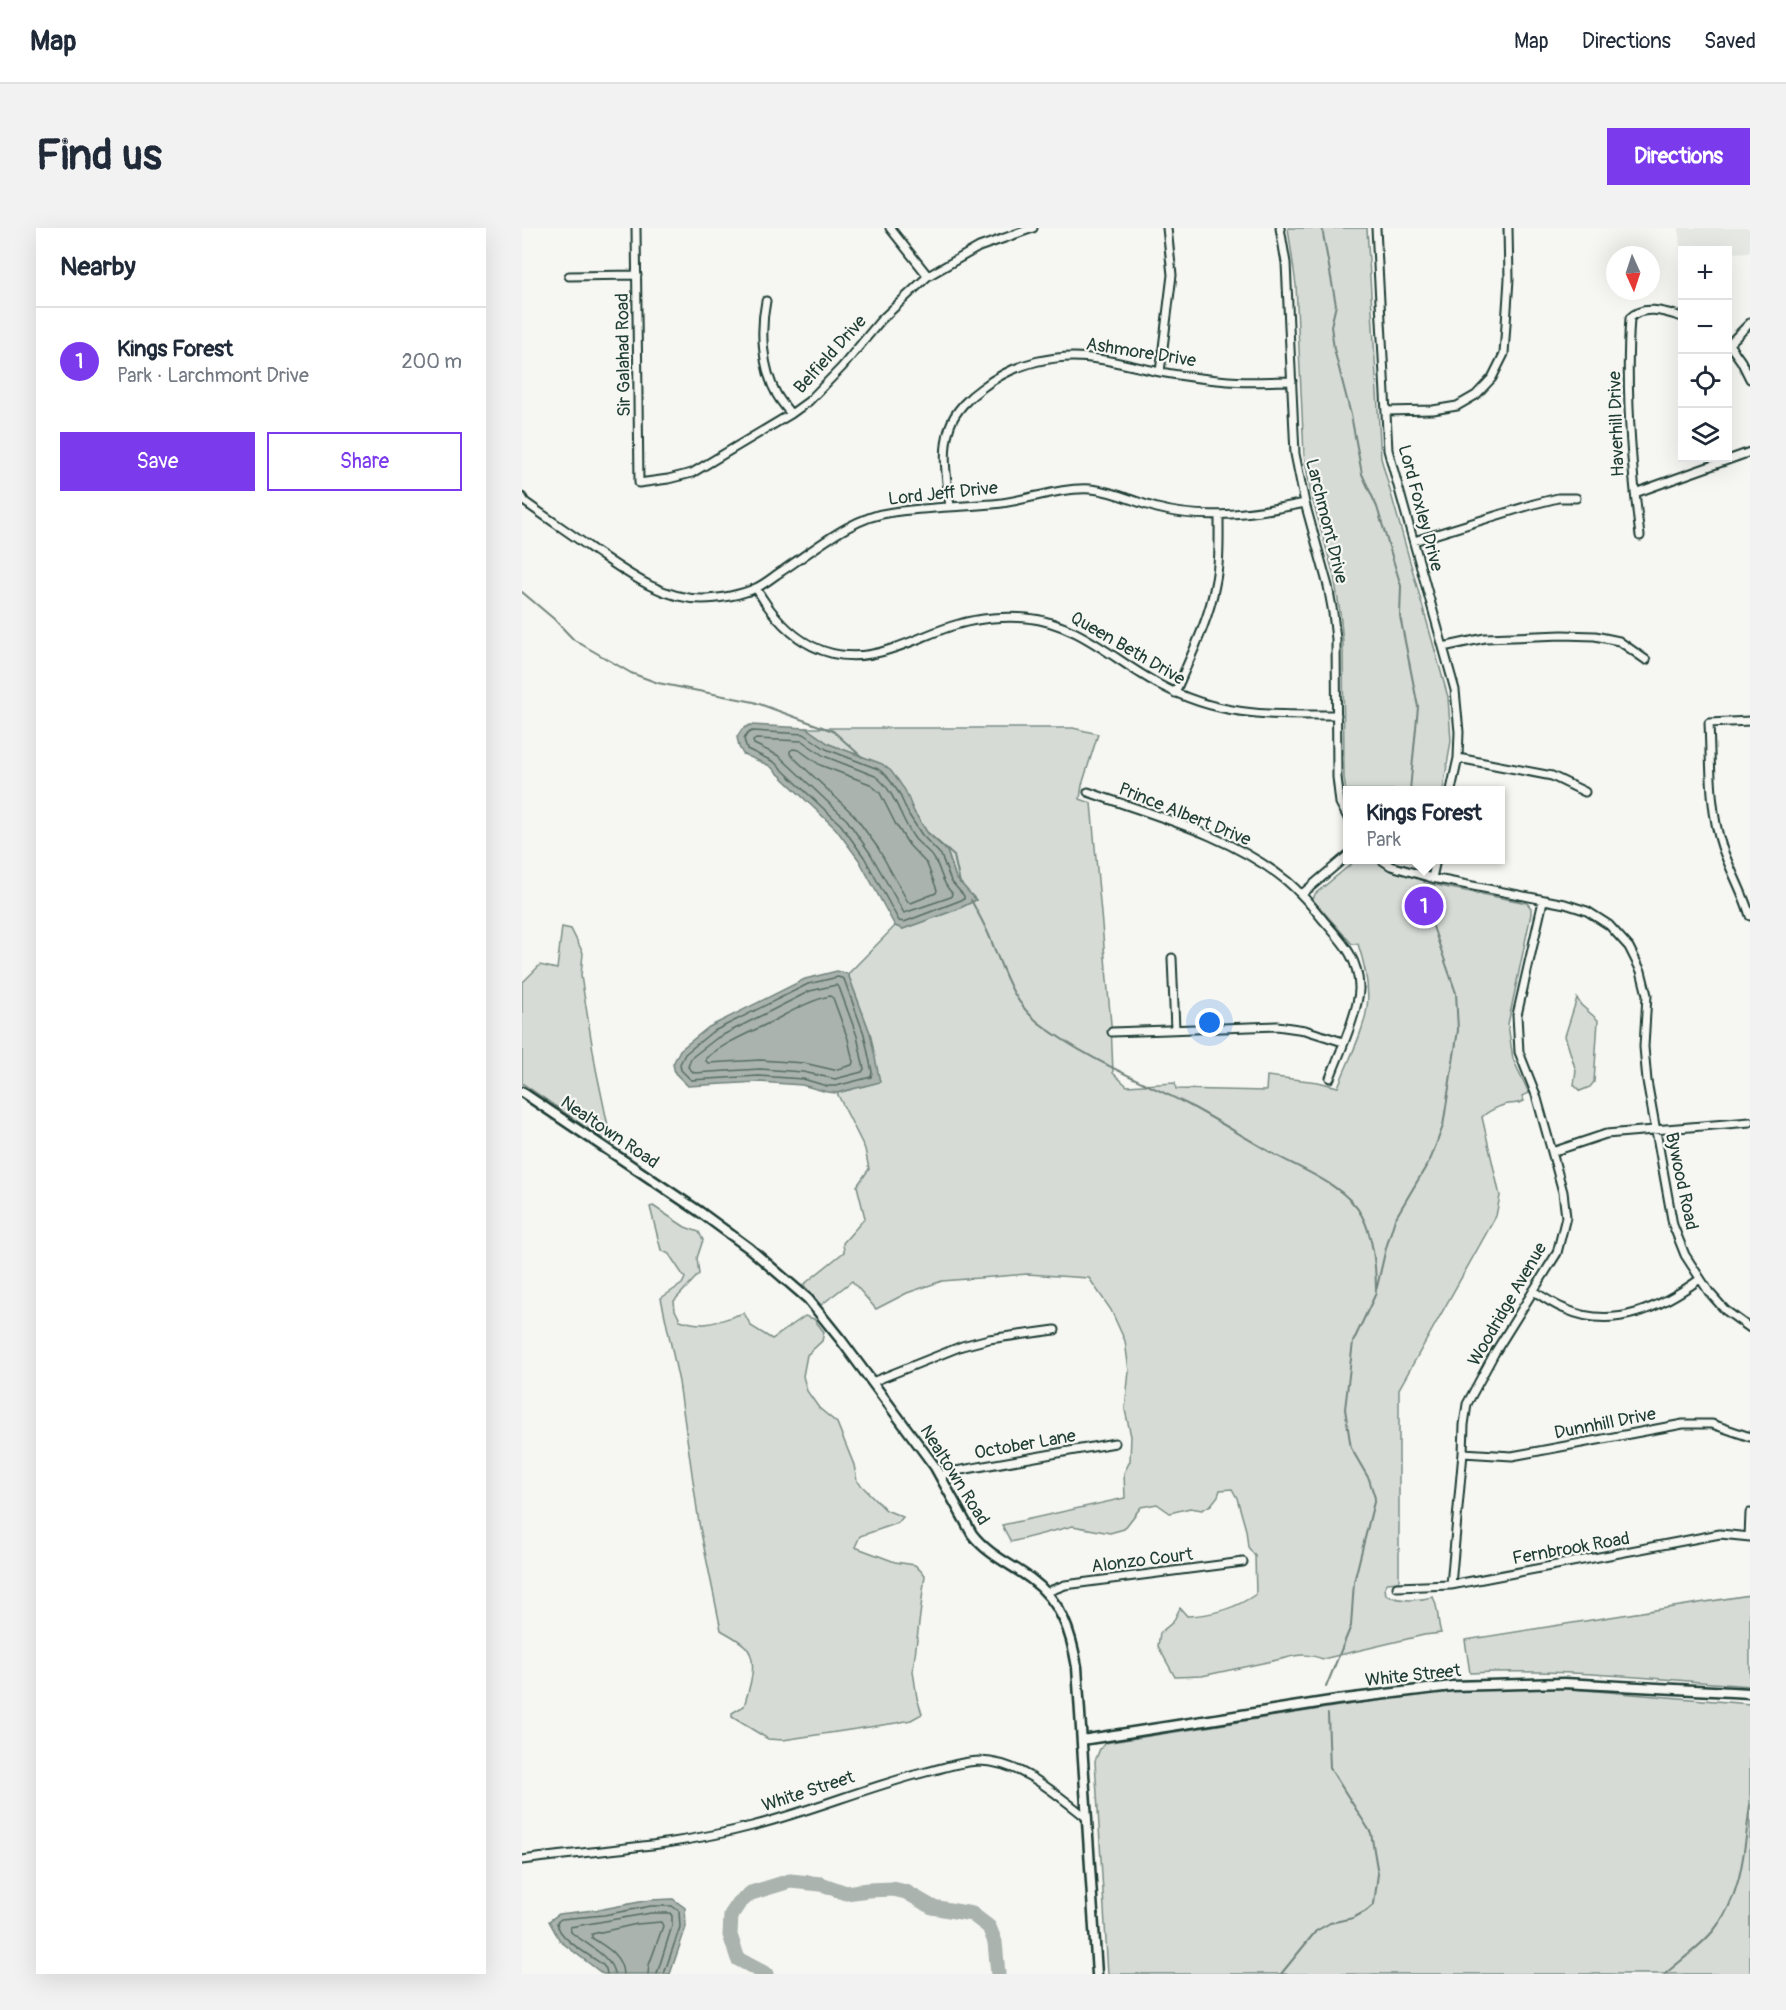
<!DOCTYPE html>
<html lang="en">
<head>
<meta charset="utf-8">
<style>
	:root { --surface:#fff; --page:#f2f2f3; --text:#1f2937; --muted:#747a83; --line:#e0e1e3; --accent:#7c3aed }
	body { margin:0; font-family:Pangolin,sans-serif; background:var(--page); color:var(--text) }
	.controls { position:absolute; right:18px; top:18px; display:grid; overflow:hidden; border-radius:0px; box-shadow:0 6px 24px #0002 }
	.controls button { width:54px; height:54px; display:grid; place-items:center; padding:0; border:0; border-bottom:2px solid var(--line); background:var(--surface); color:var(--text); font:30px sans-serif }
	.compass { position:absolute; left:1084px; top:18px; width:54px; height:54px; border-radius:50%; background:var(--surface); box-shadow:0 6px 24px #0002; rotate:177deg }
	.you { position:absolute; left:688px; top:795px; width:21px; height:21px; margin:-15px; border:4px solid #fff; border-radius:50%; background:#1a73e8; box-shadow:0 0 0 9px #1a73e833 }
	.badge { display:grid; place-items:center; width:39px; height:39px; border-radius:50%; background:var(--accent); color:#fff; font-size:20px; font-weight:700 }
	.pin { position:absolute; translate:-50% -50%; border:3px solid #fff; box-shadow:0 2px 6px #0006 }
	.popup { position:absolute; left:821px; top:558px; width:162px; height:78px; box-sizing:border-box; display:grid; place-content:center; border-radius:0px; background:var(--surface); filter:drop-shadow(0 2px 4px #0005); font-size:20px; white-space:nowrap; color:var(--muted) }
	.popup b { font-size:22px; color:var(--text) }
	.popup::after { content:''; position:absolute; left:50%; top:100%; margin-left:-12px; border:12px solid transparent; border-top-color:var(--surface) }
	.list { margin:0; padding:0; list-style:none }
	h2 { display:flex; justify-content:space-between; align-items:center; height:78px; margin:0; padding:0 24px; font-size:26px }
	h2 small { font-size:20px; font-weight:400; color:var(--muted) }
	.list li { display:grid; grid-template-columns:39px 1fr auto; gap:18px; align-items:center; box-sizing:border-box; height:108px; padding:0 24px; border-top:2px solid var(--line) }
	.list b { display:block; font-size:22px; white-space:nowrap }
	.list p { margin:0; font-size:20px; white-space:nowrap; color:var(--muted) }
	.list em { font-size:20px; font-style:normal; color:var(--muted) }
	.actions { display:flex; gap:12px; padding:18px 24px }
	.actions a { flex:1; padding:14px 0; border:2px solid var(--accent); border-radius:0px; text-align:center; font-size:21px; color:var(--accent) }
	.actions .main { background:var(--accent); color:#fff }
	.icon { flex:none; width:33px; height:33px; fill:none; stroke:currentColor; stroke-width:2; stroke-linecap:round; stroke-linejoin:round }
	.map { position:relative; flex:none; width:1228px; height:1746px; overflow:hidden; border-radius:0px }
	header { display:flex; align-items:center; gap:36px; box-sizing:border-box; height:84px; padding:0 30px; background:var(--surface); border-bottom:2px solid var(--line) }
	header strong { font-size:28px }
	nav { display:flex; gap:33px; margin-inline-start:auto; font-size:21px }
	.intro { display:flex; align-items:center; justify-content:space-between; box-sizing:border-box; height:144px; padding:0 36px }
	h1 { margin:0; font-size:42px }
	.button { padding:15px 27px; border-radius:0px; background:var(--accent); color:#fff; font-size:21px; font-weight:700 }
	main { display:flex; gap:36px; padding:0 36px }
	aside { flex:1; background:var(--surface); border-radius:0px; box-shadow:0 6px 24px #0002 }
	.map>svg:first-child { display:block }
</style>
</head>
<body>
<header>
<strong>Map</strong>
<nav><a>Map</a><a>Directions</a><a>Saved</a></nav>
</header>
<div class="intro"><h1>Find us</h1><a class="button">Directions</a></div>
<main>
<aside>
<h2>Nearby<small></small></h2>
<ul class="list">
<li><span class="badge">1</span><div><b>Kings Forest</b><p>Park · Larchmont Drive</p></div><em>200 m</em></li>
</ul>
<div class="actions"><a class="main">Save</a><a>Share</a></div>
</aside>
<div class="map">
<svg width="1228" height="1746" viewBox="0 0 1228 1746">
	<rect width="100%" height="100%" fill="#f6f6f2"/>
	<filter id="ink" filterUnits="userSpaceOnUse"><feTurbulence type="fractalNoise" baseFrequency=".0167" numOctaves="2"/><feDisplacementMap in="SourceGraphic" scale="12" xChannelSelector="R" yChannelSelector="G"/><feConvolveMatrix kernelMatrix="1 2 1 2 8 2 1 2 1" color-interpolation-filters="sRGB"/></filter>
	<g filter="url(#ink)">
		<path fill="#e6e8e4" d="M1157 0H1228V24L1206 25V22H1160V27H1158Z"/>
		<path fill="#d6dbd6" stroke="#7a8c85" stroke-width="1.5" d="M766 0H845L859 230 926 469 929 513 921 562H826L825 571 822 549 821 414 818 384 812 348 789 266 782 227 774 57Z
			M284 500H551L576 506 560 557 558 571 569 575 589 796 591 845 605 858 653 855 654 861 744 863 745 848 796 854 816 859C825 835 841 806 845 780 848 758 843 737 836 716H830L791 672 793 666 834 632H909L905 640 902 655 1005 675 1009 680V686L986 796 991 831 1007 865 1000 868 1002 873C997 876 994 875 987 876 979 877 966 883 960 889L978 968 974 988 877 1161V1354L865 1355 863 1360 864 1367C880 1374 895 1373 911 1369 917 1380 915 1393 919 1405L902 1407 801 1431C787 1426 778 1426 764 1430L680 1448 653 1449 636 1418 638 1405 651 1394 658 1380 665 1388C690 1387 713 1381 734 1366L733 1328 726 1319 724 1302 715 1270 710 1261 698 1262 696 1268 689 1277 680 1282 668 1280 648 1285 635 1276 619 1279 602 1301 588 1305 551 1298 489 1314 480 1297 603 1270 602 1245 608 1233 609 1208 603 1182 607 1143 603 1113 589 1082 567 1050 505 1046 420 1053 385 1065 354 1081 330 1053 299 1077 281 1057 322 1024 321 1015 343 990 335 958 347 941 343 921 315 865 357 854 348 805 326 746 373 698 381 701 436 681 454 672 434 650 425 623 405 604 392 584 376 552 359 536 307 516Z
			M40 699 49 701 61 725 59 748 74 841 90 917 0 855V755L18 737 35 741Z
			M1055 770 1059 777 1076 792 1072 854 1068 859 1058 863 1052 857 1054 843 1043 808Z
			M131 978 163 999 177 1004 181 1012 175 1030 177 1046 152 1073 153 1082 158 1092C186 1101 195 1093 222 1085L229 1098 250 1111 283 1088 292 1091 302 1104 300 1113 285 1127 281 1148 285 1163 297 1180 315 1195 332 1237 335 1253 364 1282 381 1289 376 1295 338 1308 333 1319 373 1334 393 1337 403 1347 391 1443 395 1470 400 1486 389 1492 374 1495 261 1512 246 1511 210 1489V1485L222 1478C227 1461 238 1432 223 1418 216 1411 207 1407 199 1402L177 1295 157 1154 139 1070 160 1056 163 1050 147 1026 139 1022 128 979Z
			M1228 1367V1458C1135 1451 1041 1440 948 1445L943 1412Z
			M1027 1459 1228 1476V1746H586L573 1533 578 1521 583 1515 913 1463Z"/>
		<path fill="#aab3ae" stroke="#72847d" stroke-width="1.5" d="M228 497 284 500 307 516 360 536 369 543 383 562 392 584 405 604 425 623 434 650 454 672 436 681 381 701 373 698 337 632 314 601 248 538 221 526 217 519 215 509 220 501Z
			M315 743 326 746 348 805 358 854 315 865 305 864 280 857 237 854 166 858 153 845 151 836 158 822 187 799 283 751Z
			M151 1671 163 1680 164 1699 148 1746H81L38 1713 27 1693 37 1686 81 1681 128 1672Z"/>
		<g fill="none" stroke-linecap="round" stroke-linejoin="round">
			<path stroke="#576c65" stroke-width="1.5" d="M230 503 282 506 304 521 356 541 364 547 377 565 387 587 400 607 419 627 429 653 442 668V671L382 694 377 693 342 629 319 597 252 534 225 521 222 511 225 506Z
				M234 511 280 513 302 528 353 548C374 563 378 591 393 611 399 618 409 624 413 632 420 644 419 654 430 665L429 669 382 685 348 625 325 592 257 528 232 516 231 513Z
				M271 521 277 522 298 537 348 556 358 565 373 595 387 617 405 636 415 662 414 665 389 675 386 674 356 620 332 587 268 526V523Z
				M316 749 322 751 342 806 350 844 349 849 314 858H305L281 851 237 848 169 852 159 842 158 836 163 826 190 804 286 756Z
				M314 757 317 759 335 808 342 841 340 844 313 851 281 844 238 841 172 845 166 839 169 830 195 810 288 763Z
				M308 768 311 770 326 811 331 834 330 837 312 842 282 835 238 832 186 835 184 833V830C204 814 225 806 247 795 267 785 286 773 308 768Z
				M85 1746 84 1741 80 1736C67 1727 35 1710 35 1694L39 1691 82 1687 129 1678H150L157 1683 158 1699 142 1746
				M92 1746C91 1729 62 1715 49 1704L48 1699 129 1685H148L150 1688V1698L135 1746
				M101 1746C100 1727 84 1719 70 1710V1706L115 1696 139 1694 141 1698 127 1737 126 1746"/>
			<path stroke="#72847d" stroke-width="2" d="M800 0 814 77 809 98 812 121 829 187 840 246 855 279 879 358 878 388 896 479 888 562
				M0 364 32 391 52 412 109 445 136 455 232 474 311 503 340 529
				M406 605 432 628 438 655
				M449 672C455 683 461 694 466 705 480 737 488 772 517 795 561 829 615 851 665 876 693 891 720 908 748 924 776 940 824 957 840 988 852 1011 854 1038 854 1063
				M855 1059 864 1020 873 991 909 930 921 898 936 802 934 765 898 661
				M804 1459 829 1398 832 1354 853 1270 847 1251 829 1220 823 1181 831 1114 854 1065
				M759 1746 794 1703 808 1695 831 1690 844 1683 852 1676 856 1646 849 1605 808 1540 806 1486
				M1143 1746C1159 1732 1179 1718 1192 1702 1221 1666 1222 1621 1228 1577"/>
			<path stroke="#aab3ae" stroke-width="15" d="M244 1746 216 1731 208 1707 209 1687 217 1675 229 1665 268 1653 299 1656 324 1665 346 1662 371 1661 384 1664 410 1679 450 1686 467 1699 473 1714 476 1746"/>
			<g stroke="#1f3d34" stroke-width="11">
				<path id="minor" d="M114 0 117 255 146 251 170 245 269 186 287 173 320 139 359 92 406 48 457 19 511 0
					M368 0 406 48
					M758 0 764 35 773 226 783 275 806 358 811 385 814 411 815 549 818 575 826 590
					M854 0 866 222 933 462 937 504 936 530 929 562
					M47 48 115 47
					M244 73C238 102 240 141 255 167 259 174 264 180 269 186
					M1206 115 1219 133 1228 151
					M1207 116 1228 95
					M638 144 650 47 645 0
					M864 183 911 182 935 178 954 167 970 150 982 126 987 51 986 0
					M1113 265 1228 224
					M0 269 3 274C25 290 48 305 70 321 103 343 138 371 180 371 196 371 219 367 234 360 243 356 252 348 260 343 295 320 329 289 371 284 407 279 444 279 480 275 510 271 539 259 569 261 593 263 612 274 635 280 684 293 734 285 783 275
					M428 279C425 252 419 225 428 198 433 183 447 169 460 160 492 135 535 124 576 131 597 134 617 140 638 144 660 148 683 151 706 153 727 155 749 153 770 153
					M1118 308C1109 236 1103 162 1108 90 1121 76 1144 84 1160 89
					M892 313 1012 276 1036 270H1054
					M234 360C264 412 308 442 369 421 392 414 414 402 437 396 457 390 484 388 505 390 557 395 594 434 638 457 698 489 748 487 815 487
					M921 419 963 410 1040 407 1073 408 1097 413 1124 432
					M653 465C667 432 687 392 693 357 698 334 697 311 697 288
					M1228 493 1187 495C1189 536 1187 580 1200 619 1208 642 1221 664 1228 688
					M936 530 1030 548 1063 564
					M566 564C634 588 708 607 765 653 779 665 791 679 802 693 821 715 836 729 837 759 838 780 816 829 808 850
					M860 632 869 638 910 650 1043 676 1065 683 1087 697 1107 719 1119 743 1125 767 1122 819 1125 853 1151 997 1163 1027 1187 1064 1203 1082 1228 1100
					M910 650 914 632
					M780 666 826 627
					M650 730 653 801
					M590 804 755 798 783 802 821 814
					M1030 924 1084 906 1228 894
					M1011 1063C1022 1069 1032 1077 1043 1081 1092 1103 1139 1079 1178 1051
					M350 1154 440 1118 467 1111 533 1102
					M941 1225 990 1228 1161 1196H1190L1228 1209
					M418 1248 428 1244 593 1215
					M1227 1309 1228 1285
					M929 1357 941 1225 942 1197 945 1176 972 1126 1035 1025 1044 989 1041 964 1030 924 1014 867 997 824 995 787 1021 673
					M875 1359 929 1357 1198 1306 1228 1309
					M525 1364 543 1357 721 1334
					M0 1632C76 1622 155 1618 230 1598 289 1583 345 1559 404 1544 422 1540 440 1533 458 1533 500 1534 534 1566 565 1590"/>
			</g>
			<g stroke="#1f3d34" stroke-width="13">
				<path id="tertiary" d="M0 864 178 984 227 1020 286 1071 319 1112 413 1239 450 1306C466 1327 489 1336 509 1351 539 1373 549 1404 555 1439L575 1746
					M560 1512 815 1472 930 1458 1042 1455 1228 1465"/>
			</g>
			<use href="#minor" stroke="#f6f6f2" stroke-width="7"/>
			<use href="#tertiary" stroke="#f6f6f2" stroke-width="8"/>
		</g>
	</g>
	<g text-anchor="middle" stroke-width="4.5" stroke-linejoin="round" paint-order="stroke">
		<g font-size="18" fill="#1f3d34" stroke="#f6f6f2">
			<text transform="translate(619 124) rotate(9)" y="6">Ashmore Drive</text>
			<text transform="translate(308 126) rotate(-48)" y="6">Belfield Drive</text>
			<text transform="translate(101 127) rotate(-91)" y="6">Sir Galahad Road</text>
			<text transform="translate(1094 196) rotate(-92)" y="6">Haverhill Drive</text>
			<text transform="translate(421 265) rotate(-6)" y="6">Lord Jeff Drive</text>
			<text transform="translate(899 280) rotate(75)" y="6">Lord Foxley Drive</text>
			<text transform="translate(805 293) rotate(76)" y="6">Larchmont Drive</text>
			<text transform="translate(606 420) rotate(30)" y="6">Queen Beth Drive</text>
			<text transform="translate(663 586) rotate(22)" y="6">Prince Albert Drive</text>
			<text transform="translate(88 904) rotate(34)" y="6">Nealtown Road</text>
			<text transform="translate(1160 953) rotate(78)" y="6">Bywood Road</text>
			<text transform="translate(985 1076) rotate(-60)" y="6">Woodridge Avenue</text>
			<text transform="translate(1083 1195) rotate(-11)" y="6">Dunnhill Drive</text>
			<text transform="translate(503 1216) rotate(-10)" y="6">October Lane</text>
			<text transform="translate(433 1247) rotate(58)" y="6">Nealtown Road</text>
			<text transform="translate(1049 1320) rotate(-10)" y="6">Fernbrook Road</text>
			<text transform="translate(620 1332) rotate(-7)" y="6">Alonzo Court</text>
			<text transform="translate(891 1447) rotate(-6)" y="6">White Street</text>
			<text transform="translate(286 1563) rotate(-18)" y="6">White Street</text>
		</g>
	</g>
</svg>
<div class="controls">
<button>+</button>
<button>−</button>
<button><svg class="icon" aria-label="locate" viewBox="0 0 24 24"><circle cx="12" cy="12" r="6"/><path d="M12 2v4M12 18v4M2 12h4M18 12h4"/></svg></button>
<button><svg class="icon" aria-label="layers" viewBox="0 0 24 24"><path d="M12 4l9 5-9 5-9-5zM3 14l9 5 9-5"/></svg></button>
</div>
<svg class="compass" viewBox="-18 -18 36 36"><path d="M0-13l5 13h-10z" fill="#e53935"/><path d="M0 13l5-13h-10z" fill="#747a83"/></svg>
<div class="you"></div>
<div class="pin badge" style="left:902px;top:678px">1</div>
<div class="popup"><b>Kings Forest</b>Park</div>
</div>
</main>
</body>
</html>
